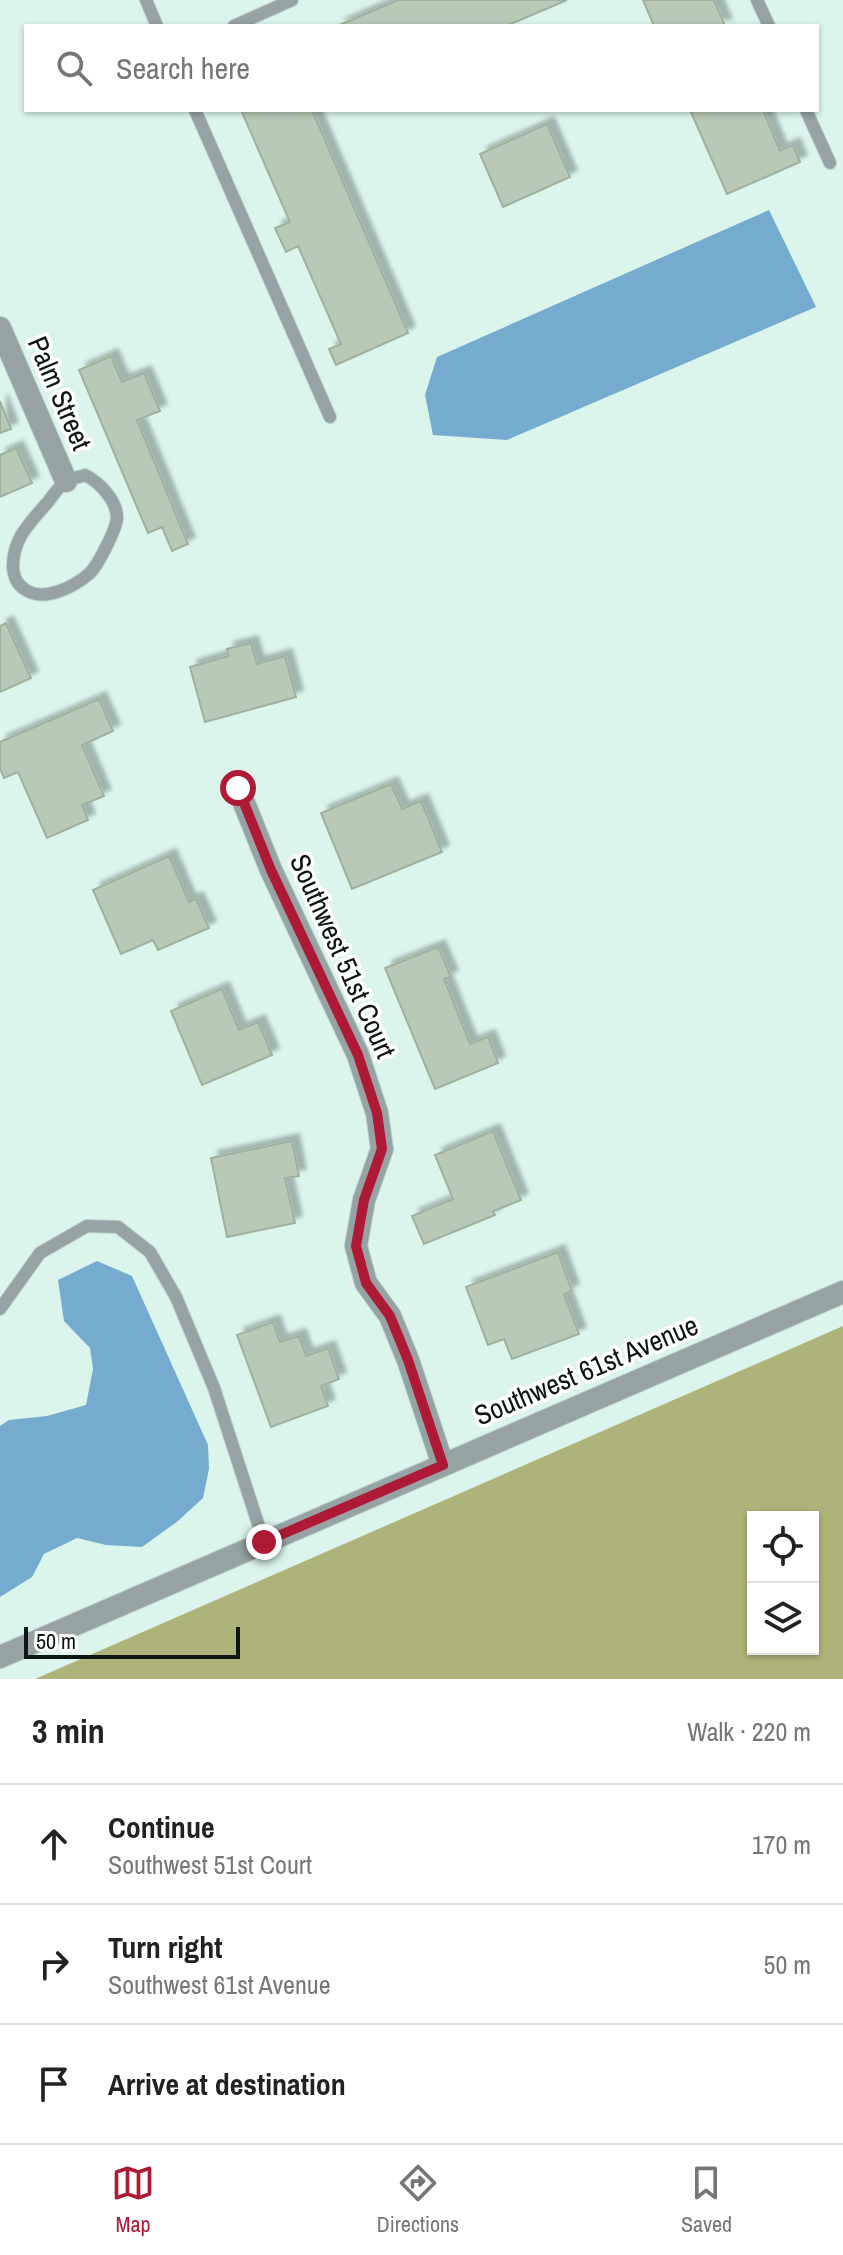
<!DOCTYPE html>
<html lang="en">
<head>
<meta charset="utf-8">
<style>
	:root { --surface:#fff; --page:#f2f2f2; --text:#222; --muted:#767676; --line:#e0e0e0; --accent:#ae1a36 }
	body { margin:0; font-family:"Archivo Narrow",sans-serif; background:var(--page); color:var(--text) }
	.controls { position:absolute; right:24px; bottom:24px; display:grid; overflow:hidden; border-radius:0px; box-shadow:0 2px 6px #0004 }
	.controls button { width:72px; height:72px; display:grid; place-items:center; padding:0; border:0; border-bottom:2px solid var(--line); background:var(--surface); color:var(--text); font:40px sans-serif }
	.scale { position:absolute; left:24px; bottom:20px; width:216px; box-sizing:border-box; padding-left:8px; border:4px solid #0d1613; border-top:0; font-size:22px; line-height:28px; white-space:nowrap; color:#0d1613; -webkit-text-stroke:6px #fff; paint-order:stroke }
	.stop { position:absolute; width:24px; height:24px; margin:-18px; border:6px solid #ae1a36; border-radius:50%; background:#fff }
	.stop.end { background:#ae1a36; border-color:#fff; box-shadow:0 2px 8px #0008 }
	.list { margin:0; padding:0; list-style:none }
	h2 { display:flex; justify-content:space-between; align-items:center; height:104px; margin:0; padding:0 32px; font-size:34px }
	h2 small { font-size:26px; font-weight:400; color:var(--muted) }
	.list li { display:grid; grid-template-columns:52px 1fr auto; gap:24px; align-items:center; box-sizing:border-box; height:120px; padding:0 32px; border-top:2px solid var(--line) }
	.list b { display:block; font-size:30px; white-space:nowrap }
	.list p { margin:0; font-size:26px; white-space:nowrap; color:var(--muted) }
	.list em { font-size:26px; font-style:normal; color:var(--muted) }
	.icon { flex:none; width:44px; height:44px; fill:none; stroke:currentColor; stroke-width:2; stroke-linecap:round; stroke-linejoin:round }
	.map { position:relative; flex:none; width:843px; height:1679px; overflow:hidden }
	.search { position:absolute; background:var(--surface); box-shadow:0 2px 6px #0004; left:24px; right:24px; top:24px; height:88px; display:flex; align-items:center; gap:20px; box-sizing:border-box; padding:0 28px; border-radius:0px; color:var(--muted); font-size:30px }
	.sheet { height:464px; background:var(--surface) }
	nav { display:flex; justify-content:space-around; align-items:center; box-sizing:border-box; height:112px; border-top:2px solid var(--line); background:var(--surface); font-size:22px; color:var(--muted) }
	nav a { display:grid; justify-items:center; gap:4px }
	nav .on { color:var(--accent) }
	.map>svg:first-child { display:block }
</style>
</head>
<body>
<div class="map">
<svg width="843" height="1679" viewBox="0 0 843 1679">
	<defs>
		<filter id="shadow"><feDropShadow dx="7" dy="-7" stdDeviation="2" flood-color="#0004"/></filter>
	</defs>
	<rect width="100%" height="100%" fill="#dbf5ed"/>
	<path fill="#aeb379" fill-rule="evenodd" d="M843 1326V1679H35ZM753 1517H813V1649H753Z"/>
	<path fill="#74abce" d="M769 210 816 307 507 440 433 435 425 395 437 357Z
		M97 1261 132 1276 208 1445 209 1469 203 1498 178 1521 142 1547 106 1545 77 1538 44 1554 32 1577 0 1597V1426L9 1420 47 1416 86 1405 93 1369 90 1348 64 1321 58 1280Z"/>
	<path fill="#b9c9b8" stroke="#a0b09f" stroke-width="2" filter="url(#shadow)" d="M398 0H567L506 26H337Z
		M643 0H714L725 26H654Z
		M241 110H312L408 333 336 365 329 349 341 344 298 246 286 252 275 228 290 222Z
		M690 110H763L780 151 793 145 800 162 727 194Z
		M547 124 570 177 503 207 480 154Z
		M111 356 122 382 144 373 160 411 137 420 188 544 172 551 162 527 148 533 79 370Z
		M0 401 11 429 0 433Z
		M16 448 32 483 0 497V455Z
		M6 623 31 678 0 692V626Z
		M251 643 257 664 285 656 296 697 205 722 190 667 228 656 227 649Z
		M99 699 113 731 82 745 104 796 82 805 88 820 47 838 18 772 4 778 0 768V742Z
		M391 784 402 809 421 801 442 852 352 889 321 813Z
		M169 856 189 902 196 899 209 928 158 950 153 940 121 954 93 890Z
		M438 947 451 977 444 979 470 1044 488 1037 498 1063 435 1089 385 968Z
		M222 989 239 1030 258 1022 272 1055 202 1085 171 1011Z
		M493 1131 521 1200 493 1211 495 1215 424 1244 412 1216 453 1199 435 1155Z
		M292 1141 299 1176 285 1178 295 1223 227 1237 211 1158Z
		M558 1252 572 1291 564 1294 579 1334 512 1359 504 1339 488 1345 466 1287Z
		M273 1322 280 1342 299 1336 306 1356 328 1348 339 1379 321 1386 328 1406 271 1427 237 1335Z"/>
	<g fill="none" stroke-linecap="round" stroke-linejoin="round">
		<g stroke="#bad1ca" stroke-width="14">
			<path id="service" d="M146 0 157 26
				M757 0 769 26
				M234 26 292 0
				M195 110 330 417
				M806 110 830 163
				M85 475C99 482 117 500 117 518 116 530 98 565 90 573 74 587 42 604 23 588 16 583 13 574 13 566 13 538 30 523 47 503 53 496 60 484 68 480 72 478 80 477 85 475Z
				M0 1309 40 1253 87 1226 118 1227 150 1252 176 1297 214 1388 264 1542"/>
		</g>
		<g stroke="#bad1ca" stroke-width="24">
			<path id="minor" d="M0 328 66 481
				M238 788 271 870 358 1055 377 1113 382 1149 364 1200 356 1246 366 1283 390 1316 408 1360 443 1465"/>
		</g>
		<g stroke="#bad1ca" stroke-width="24">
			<path id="tertiary" d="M0 1657 843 1292"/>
		</g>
		<use href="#service" stroke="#97a2a4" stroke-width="12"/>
		<use href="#minor" stroke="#97a2a4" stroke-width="22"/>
		<use href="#tertiary" stroke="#97a2a4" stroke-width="22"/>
	</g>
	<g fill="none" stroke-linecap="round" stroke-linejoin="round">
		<path stroke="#ae1a36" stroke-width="10" d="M238 788 271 870 358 1055 377 1113 382 1149 364 1200 356 1246 366 1283 390 1316 408 1360 443 1465 264 1542"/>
	</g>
	<g text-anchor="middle" stroke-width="7" stroke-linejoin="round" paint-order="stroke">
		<g font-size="28" fill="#0d1613" stroke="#fff">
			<text transform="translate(60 393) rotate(67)" y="10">Palm Street</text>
			<text transform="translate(343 956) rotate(66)" y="10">Southwest 51st Court</text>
			<text transform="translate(586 1370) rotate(-23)" y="10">Southwest 61st Avenue</text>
		</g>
	</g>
</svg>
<div class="controls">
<button><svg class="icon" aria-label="locate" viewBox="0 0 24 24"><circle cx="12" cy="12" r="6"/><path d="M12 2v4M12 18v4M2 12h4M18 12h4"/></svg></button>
<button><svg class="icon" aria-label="layers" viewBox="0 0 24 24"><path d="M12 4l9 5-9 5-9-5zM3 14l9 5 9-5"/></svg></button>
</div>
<div class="scale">50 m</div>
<div class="stop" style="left:238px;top:788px"></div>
<div class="stop end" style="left:264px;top:1542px"></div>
<div class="search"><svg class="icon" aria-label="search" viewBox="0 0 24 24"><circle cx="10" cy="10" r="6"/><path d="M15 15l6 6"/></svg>Search here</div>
</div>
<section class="sheet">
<h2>3 min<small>Walk · 220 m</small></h2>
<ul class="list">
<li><svg class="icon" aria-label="ahead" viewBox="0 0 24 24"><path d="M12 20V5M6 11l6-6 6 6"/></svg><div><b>Continue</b><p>Southwest 51st Court</p></div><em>170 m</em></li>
<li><svg class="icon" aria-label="right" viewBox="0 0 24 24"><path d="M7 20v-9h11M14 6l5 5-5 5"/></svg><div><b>Turn right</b><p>Southwest 61st Avenue</p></div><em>50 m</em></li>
<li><svg class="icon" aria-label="arrive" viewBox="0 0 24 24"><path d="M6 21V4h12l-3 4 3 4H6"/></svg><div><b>Arrive at destination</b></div></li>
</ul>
</section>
<nav>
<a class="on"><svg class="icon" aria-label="map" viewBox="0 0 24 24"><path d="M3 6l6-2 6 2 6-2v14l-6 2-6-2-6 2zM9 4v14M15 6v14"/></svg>Map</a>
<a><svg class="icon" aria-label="directions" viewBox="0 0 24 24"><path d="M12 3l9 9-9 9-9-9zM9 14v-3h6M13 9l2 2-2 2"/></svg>Directions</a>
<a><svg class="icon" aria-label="saved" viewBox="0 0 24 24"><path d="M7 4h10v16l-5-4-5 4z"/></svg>Saved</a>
</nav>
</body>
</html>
